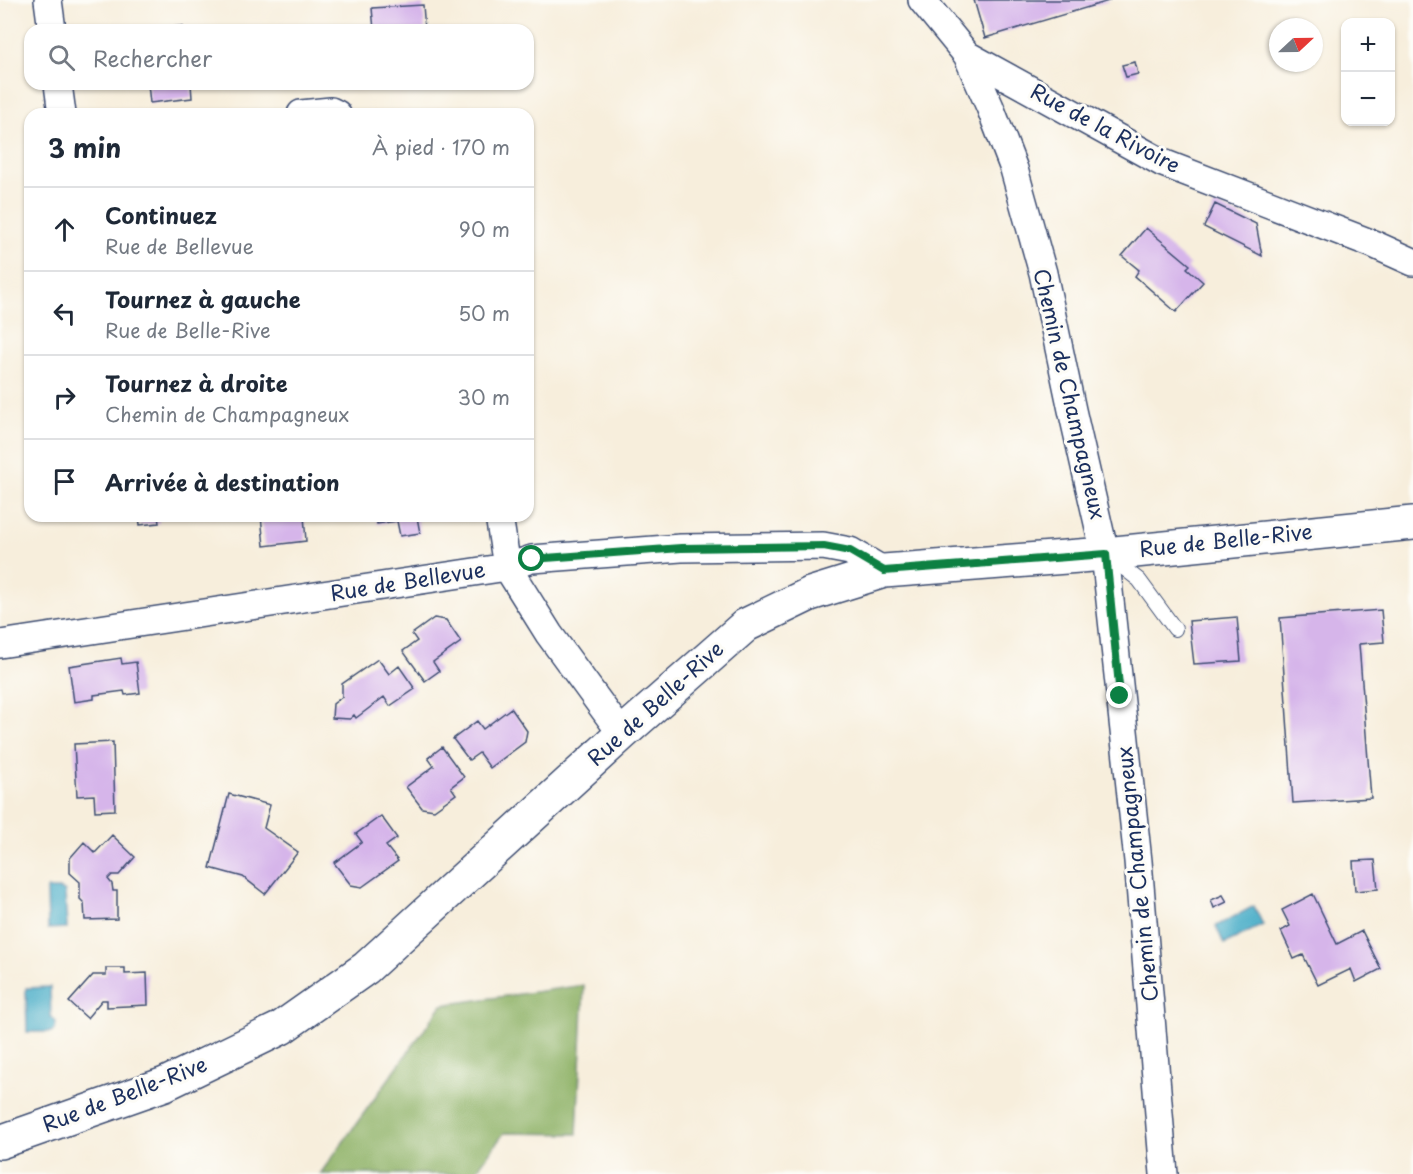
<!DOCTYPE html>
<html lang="fr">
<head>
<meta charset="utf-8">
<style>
	:root { --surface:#fff; --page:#f6f6f7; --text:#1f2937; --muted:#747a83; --line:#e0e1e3 }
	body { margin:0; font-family:"Playpen Sans",sans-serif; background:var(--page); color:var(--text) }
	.controls { position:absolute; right:18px; top:18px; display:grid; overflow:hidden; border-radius:12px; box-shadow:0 2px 4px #0004 }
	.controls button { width:54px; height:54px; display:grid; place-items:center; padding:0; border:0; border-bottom:2px solid var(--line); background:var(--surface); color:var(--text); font:30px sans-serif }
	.compass { position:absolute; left:1269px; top:18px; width:54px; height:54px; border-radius:50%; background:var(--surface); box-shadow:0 2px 4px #0004; rotate:68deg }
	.stop { position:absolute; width:18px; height:18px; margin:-14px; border:4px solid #0b8043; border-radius:50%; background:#fff }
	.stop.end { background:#0b8043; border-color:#fff; box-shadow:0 2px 6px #0008 }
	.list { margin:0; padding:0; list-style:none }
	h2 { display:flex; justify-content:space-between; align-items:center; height:78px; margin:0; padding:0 24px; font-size:26px }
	h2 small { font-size:20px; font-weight:400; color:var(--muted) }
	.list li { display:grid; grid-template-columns:39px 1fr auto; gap:18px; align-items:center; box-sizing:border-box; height:84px; padding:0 24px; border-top:2px solid var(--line) }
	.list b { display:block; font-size:22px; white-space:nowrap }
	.list p { margin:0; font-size:20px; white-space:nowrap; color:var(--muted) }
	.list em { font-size:20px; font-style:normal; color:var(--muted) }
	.icon { flex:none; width:33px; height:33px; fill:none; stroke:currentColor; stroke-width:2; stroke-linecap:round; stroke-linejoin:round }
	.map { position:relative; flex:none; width:1413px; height:1174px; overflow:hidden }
	.search { position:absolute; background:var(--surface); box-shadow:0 2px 4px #0004; left:24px; top:24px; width:510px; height:66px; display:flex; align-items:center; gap:15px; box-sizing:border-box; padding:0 21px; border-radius:18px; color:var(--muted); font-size:22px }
	.panel { position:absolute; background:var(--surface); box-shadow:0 2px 4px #0004; left:24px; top:108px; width:510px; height:414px; border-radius:18px }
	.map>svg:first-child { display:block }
</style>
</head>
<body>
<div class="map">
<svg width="1413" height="1174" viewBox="0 0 1413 1174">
	<rect width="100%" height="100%" fill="#fdfcf7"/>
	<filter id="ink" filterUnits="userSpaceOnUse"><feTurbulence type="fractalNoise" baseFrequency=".0167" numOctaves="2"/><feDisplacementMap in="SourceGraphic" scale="12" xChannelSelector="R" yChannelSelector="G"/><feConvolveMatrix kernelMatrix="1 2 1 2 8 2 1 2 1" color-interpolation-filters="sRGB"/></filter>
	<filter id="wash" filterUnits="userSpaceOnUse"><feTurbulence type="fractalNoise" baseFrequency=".008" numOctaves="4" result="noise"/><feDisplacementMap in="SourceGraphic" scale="24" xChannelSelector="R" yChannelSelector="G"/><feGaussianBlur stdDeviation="1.35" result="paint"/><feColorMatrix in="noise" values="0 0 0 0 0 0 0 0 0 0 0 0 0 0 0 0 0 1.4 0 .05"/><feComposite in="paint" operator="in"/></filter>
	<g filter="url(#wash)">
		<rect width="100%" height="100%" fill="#f7eedc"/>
		<path fill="#8fb268" stroke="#557063" stroke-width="1.5" d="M584 985 577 1134 504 1133 474 1174H320L442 1005Z"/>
		<path fill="#48adc8" stroke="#326e93" stroke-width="1.5" d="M47 889H61L65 892 67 928 48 929Z
			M1254 906 1263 925 1224 944 1216 926Z
			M50 987 51 1017 56 1022 55 1030 51 1032H27L26 988Z"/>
		<g id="blocks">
			<path fill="#d6b5ea" d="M974 0H1108L1109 1 985 38Z
				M423 5 425 30H374L372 8Z
				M183 26V30H158V28Z
				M1135 62 1138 74 1126 77 1122 65Z
				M148 84H191L192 98 150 103Z
				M1215 204 1256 224 1262 256 1204 227Z
				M1146 228 1190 265 1187 268 1203 282 1176 312 1135 276 1139 270 1122 256Z
				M139 516H158L159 523 140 525Z
				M261 516H304L306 541 264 546Z
				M376 516 417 517 420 533 400 536 397 521 377 524Z
				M1381 610 1384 642 1359 644 1371 798 1293 803 1280 618Z
				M1237 617 1241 661 1194 664 1189 621Z
				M434 618 446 620 461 642 433 662 439 671 425 681 403 651 417 641 412 634Z
				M121 658 122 664 136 662 140 693 125 695 124 691 94 695V699L74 702 69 666Z
				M378 659 389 674 399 666 415 689 390 706 384 697 356 718 354 715 350 719 332 718 333 704 342 697V684Z
				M511 708 527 731 525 742 490 768 479 753 469 760 453 739 477 721 483 729Z
				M113 742 115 810 95 811 94 795 77 796 74 744Z
				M442 747 464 777 451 787 456 794 434 810 422 808 406 787 434 766 428 758Z
				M229 794 270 805 264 828 298 852 265 894 243 877 210 868Z
				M381 816 397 838 386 846 398 861 362 887 351 885 334 863 362 842 356 834Z
				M112 835 135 857 119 875H112L108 879 112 884 113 891H117V919L85 920 84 903 80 899V882L70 873V858L84 842 95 853Z
				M1375 860 1378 889 1355 891 1353 861Z
				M1313 894 1337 944 1362 931 1381 969 1356 982 1351 969 1318 985 1303 955 1294 959 1281 931 1290 926 1282 910Z
				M1223 895 1227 902 1214 908 1211 900Z
				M106 968H125V974L147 973 148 1005 107 1007V1000H102L87 1018 69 1002 93 975H106Z"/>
		</g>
	</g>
	<g filter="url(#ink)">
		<use href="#blocks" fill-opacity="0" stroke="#3c4c71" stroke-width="1.5"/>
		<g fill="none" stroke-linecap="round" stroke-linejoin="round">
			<g stroke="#3c4c71" stroke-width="16">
				<path id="service" d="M1112 559 1139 580 1175 629"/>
			</g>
			<g stroke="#3c4c71" stroke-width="30">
				<path id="minor" d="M48 0 52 30
					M922 0 967 55 1163 163 1373 244 1413 262
					M967 55 990 107 1014 169 1043 273 1072 410 1105 554 1138 861 1164 1174
					M58 84 62 114
					M301 114 331 111 337 114
					M499 516 507 567 549 634 622 734
					M0 644 507 567 532 559 681 548 823 546 850 551 884 571"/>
			</g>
			<g stroke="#3c4c71" stroke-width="36">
				<path id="tertiary" d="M0 1142 165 1084 281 1028 366 968 622 734 746 625 810 594 884 571 1105 554 1413 523"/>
			</g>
			<use href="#service" stroke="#fff" stroke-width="14"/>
			<use href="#minor" stroke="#fff" stroke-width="27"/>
			<use href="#tertiary" stroke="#fff" stroke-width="33"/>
		</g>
	</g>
	<g fill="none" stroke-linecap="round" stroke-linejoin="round" filter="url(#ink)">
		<path stroke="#0b8043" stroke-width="8" d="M532 559 681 548 824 546 850 551 884 571 1106 554 1120 696"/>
	</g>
	<g text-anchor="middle" stroke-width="6" stroke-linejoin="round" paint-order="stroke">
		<g font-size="21" fill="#1b2f5e" stroke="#fdfcf7">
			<text transform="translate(1105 129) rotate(28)" y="7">Rue de la Rivoire</text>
			<text transform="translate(1069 394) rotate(77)" y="7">Chemin de Champagneux</text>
			<text transform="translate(1226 541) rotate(-6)" y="7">Rue de Belle-Rive</text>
			<text transform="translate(408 582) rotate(-9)" y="7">Rue de Bellevue</text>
			<text transform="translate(656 704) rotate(-42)" y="7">Rue de Belle-Rive</text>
			<text transform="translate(1138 874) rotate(-96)" y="7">Chemin de Champagneux</text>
			<text transform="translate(125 1095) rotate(-21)" y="7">Rue de Belle-Rive</text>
		</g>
	</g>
</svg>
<div class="controls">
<button>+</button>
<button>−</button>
</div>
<svg class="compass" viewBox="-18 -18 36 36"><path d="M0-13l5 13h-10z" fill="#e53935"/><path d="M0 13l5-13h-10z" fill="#747a83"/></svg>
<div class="stop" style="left:532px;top:559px"></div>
<div class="stop end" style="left:1120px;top:696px"></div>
<div class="search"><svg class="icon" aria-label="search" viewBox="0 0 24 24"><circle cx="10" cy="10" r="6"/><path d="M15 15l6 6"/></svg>Rechercher</div>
<section class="panel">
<h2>3 min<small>À pied · 170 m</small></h2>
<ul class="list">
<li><svg class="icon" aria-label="ahead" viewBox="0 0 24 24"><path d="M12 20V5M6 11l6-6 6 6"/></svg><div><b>Continuez</b><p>Rue de Bellevue</p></div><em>90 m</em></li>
<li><svg class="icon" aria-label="left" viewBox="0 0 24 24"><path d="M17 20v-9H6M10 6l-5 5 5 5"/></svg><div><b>Tournez à gauche</b><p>Rue de Belle-Rive</p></div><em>50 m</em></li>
<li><svg class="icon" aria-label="right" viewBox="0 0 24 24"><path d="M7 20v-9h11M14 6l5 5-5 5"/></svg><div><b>Tournez à droite</b><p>Chemin de Champagneux</p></div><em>30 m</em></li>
<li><svg class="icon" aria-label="arrive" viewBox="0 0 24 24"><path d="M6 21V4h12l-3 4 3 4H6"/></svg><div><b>Arrivée à destination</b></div></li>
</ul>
</section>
</div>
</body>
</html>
